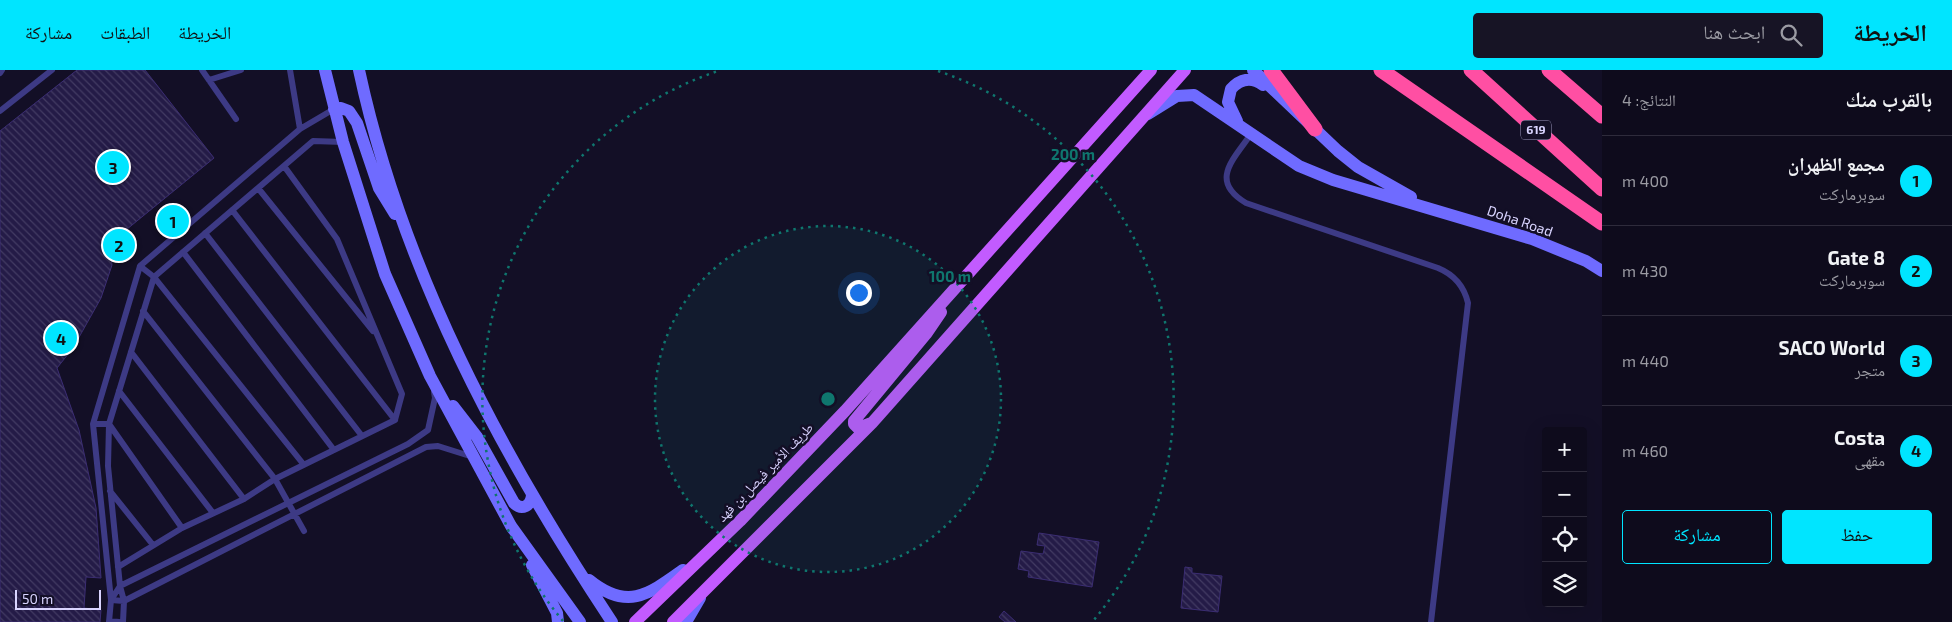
<!DOCTYPE html>
<html lang="ar">
<head>
<meta charset="utf-8">
<style>
	:root { --surface:#0e0b1c; --page:#171425; --text:#f1f3f6; --muted:#9b9ba3; --line:#2e2b3b; --accent:#00e5ff }
	body { margin:0; font-family:"Exo 2","Noto Naskh Arabic",sans-serif; background:var(--page); color:var(--text); direction:rtl }
	.controls { position:absolute; right:15px; bottom:15px; display:grid; overflow:hidden; border-radius:5px; box-shadow:0 5px 20px #0002 }
	.controls button { width:45px; height:45px; display:grid; place-items:center; padding:0; border:0; border-bottom:1px solid var(--line); background:var(--surface); color:var(--text); font:25px sans-serif }
	.scale { position:absolute; left:15px; bottom:12px; width:86px; box-sizing:border-box; padding-left:5px; border:2px solid #d9d4ff; border-top:0; font-size:14px; line-height:18px; white-space:nowrap; color:#d9d4ff; -webkit-text-stroke:4px #130f26; paint-order:stroke }
	.you { position:absolute; left:858px; top:222px; width:18px; height:18px; margin:-12px; border:4px solid #fff; border-radius:50%; background:#1a73e8; box-shadow:0 0 0 8px #1a73e833 }
	.badge { display:grid; place-items:center; width:32px; height:32px; border-radius:50%; background:var(--accent); color:#111; font-size:16px; font-weight:700 }
	.pin { position:absolute; translate:-50% -50%; border:2px solid #fff; box-shadow:0 1px 5px #0006 }
	.list { margin:0; padding:0; list-style:none }
	h2 { display:flex; justify-content:space-between; align-items:center; height:65px; margin:0; padding:0 20px; font-size:21px }
	h2 small { font-size:16px; font-weight:400; color:var(--muted) }
	.list li { display:grid; grid-template-columns:32px 1fr auto; gap:15px; align-items:center; box-sizing:border-box; height:90px; padding:0 20px; border-top:1px solid var(--line) }
	.list b { display:block; font-size:19px; white-space:nowrap }
	.list p { margin:0; font-size:16px; white-space:nowrap; color:var(--muted) }
	.list em { font-size:16px; font-style:normal; color:var(--muted) }
	.actions { display:flex; gap:10px; padding:15px 20px }
	.actions a { flex:1; padding:11px 0; border:1px solid var(--accent); border-radius:5px; text-align:center; font-size:18px; color:var(--accent) }
	.actions .main { background:var(--accent); color:#111 }
	.icon { flex:none; width:28px; height:28px; fill:none; stroke:currentColor; stroke-width:2; stroke-linecap:round; stroke-linejoin:round }
	.map { position:relative; flex:none; width:1602px; height:552px; overflow:hidden; direction:ltr }
	header { display:flex; align-items:center; gap:30px; box-sizing:border-box; height:70px; padding:0 25px; background:var(--accent); color:#111 }
	header strong { font-size:24px }
	nav { display:flex; gap:28px; margin-inline-start:auto; font-size:18px }
	.search { width:350px; height:45px; background:var(--page); display:flex; align-items:center; gap:12px; box-sizing:border-box; padding:0 18px; border-radius:5px; color:var(--muted); font-size:19px }
	main { display:flex }
	aside { flex:1; background:var(--surface) }
	.map>svg:first-child { display:block }
</style>
</head>
<body>
<header>
<strong>الخريطة</strong>
<div class="search"><svg class="icon" aria-label="search" viewBox="0 0 24 24"><circle cx="10" cy="10" r="6"/><path d="M15 15l6 6"/></svg>ابحث هنا</div>
<nav><a>الخريطة</a><a>الطبقات</a><a>مشاركة</a></nav>
</header>
<main>
<aside>
<h2>بالقرب منك<small>النتائج: 4</small></h2>
<ul class="list">
<li><span class="badge">1</span><div><b>مجمع الظهران</b><p>سوبرماركت</p></div><em>400 m</em></li>
<li><span class="badge">2</span><div><b>Gate 8</b><p>سوبرماركت</p></div><em>430 m</em></li>
<li><span class="badge">3</span><div><b>SACO World</b><p>متجر</p></div><em>440 m</em></li>
<li><span class="badge">4</span><div><b>Costa</b><p>مقهى</p></div><em>460 m</em></li>
</ul>
<div class="actions"><a class="main">حفظ</a><a>مشاركة</a></div>
</aside>
<div class="map">
<svg width="1602" height="552" viewBox="0 0 1602 552">
	<defs>
		<pattern id="building-back-hatch" width="6" height="6" patternUnits="userSpaceOnUse" patternTransform="scale(1.25)"><rect width="6" height="6" fill="#241b47"/><path d="M-1 5l2 2M0 0l6 6M5-1l2 2" fill="none" stroke="#433b63"/></pattern>
	</defs>
	<rect width="100%" height="100%" fill="#130f26"/>
	<path fill="url(#building-back-hatch)" stroke="#3b2d73" d="M77 0H145L214 88 110 173 112 195 101 228 73 278 57 298 79 360 96 438 101 508 86 507 84 538 101 540 100 552H0V61Z
		M1039 463 1099 472 1092 517 1028 507 1029 501 1018 499 1021 481 1043 484 1045 476 1037 475Z
		M1185 497 1192 498V503L1222 506 1218 542 1181 538Z
		M1004 541 1016 552H1005L999 547Z"/>
	<g fill="none" stroke-linecap="round" stroke-linejoin="round">
		<path stroke="#3d3a85" stroke-width="6" d="M202 0 236 49
			M290 0 300 59
			M0 3 2 0
			M209 10 241 0
			M334 39 300 59 140 196 93 354 111 530 124 531 120 516 108 396 109 354 154 207 313 71 343 72
			M0 41 52 0
			M1251 64C1233 90 1209 111 1246 133L1438 198C1455 205 1464 216 1468 233L1431 552
			M284 96 337 169 402 324 395 350 275 409 304 461
			M258 118 373 261
			M232 140 395 350
			M205 163 362 366
			M183 182 334 380
			M140 196 154 207 304 395
			M131 282 244 429
			M119 321 213 443
			M93 354H109L182 458
			M110 421 153 475
			M118 497 182 458 244 429 275 409 143 241
			M109 551 119 552
			M109 552 111 530 120 516 408 374 428 360 435 328 434 322
			M123 552 124 531 426 377 438 376 473 387"/>
		<path stroke="#6f6bff" stroke-width="12" d="M325 0 343 72 385 204 430 306 511 456 580 552
			M359 0C402 200 500 383 612 552
			M1253 0 1338 81 1358 97 1411 127
			M334 39 341 38 349 41 357 53 379 118 395 144
			M1148 44 1177 26 1194 25 1299 96 1333 110 1532 169 1586 191 1602 201
			M1237 51 1228 32 1231 19C1240 9 1251 6 1263 15
			M453 336 477 367 514 433C522 441 531 436 532 425
			M532 495 557 543 558 552
			M589 510C627 541 648 525 683 500
			M686 552 700 528"/>
		<path stroke="#c25bff" stroke-width="12" d="M871 353 858 358 854 354V351L926 264 941 242
			M635 552 740 451 845 341 1151 0
			M673 552 872 353 1185 0"/>
		<path stroke="#ff4fa3" stroke-width="15" d="M1271 0 1315 59
			M1381 0 1602 153
			M1471 0 1602 119
			M1549 0 1602 46"/>
	</g>
	<circle cx="828" cy="329" r="173" fill="#0f766e" fill-opacity=".12"/>
	<g fill="none" stroke="#0f766e" stroke-width="2.5" stroke-dasharray="2.5 5">
		<circle cx="828" cy="329" r="173"/>
		<path d="M563 551A346 346 0 0 1 718 1M938 1A346 346 0 0 1 1093 551"/>
	</g>
	<g text-anchor="middle" stroke-width="5" stroke-linejoin="round" paint-order="stroke">
		<rect fill="#130f26" stroke="#9e99be" stroke-width="1" x="1521" y="50.5" width="30" height="19" rx="4"/>
		<g font-size="12" font-weight="bold" fill="#d9d4ff">
			<text x="1536" y="64">619</text>
		</g>
		<g font-size="14" fill="#d9d4ff" stroke="#130f26">
			<text transform="translate(1520 151) rotate(19)" y="5">Doha Road</text>
			<text transform="translate(765 402) rotate(-46)" y="5">طريف الأمير فيصل بن فهد</text>
		</g>
	</g>
	<circle cx="828" cy="329" r="8" fill="#0f766e" stroke="#130f26" stroke-width="2.5"/>
	<g font-size="15" text-anchor="middle" font-weight="bold" fill="#0f766e" stroke="#130f26" stroke-width="5" stroke-linejoin="round" paint-order="stroke">
		<text x="1073" y="90">200 m</text>
		<text x="950" y="212">100 m</text>
	</g>
</svg>
<div class="controls">
<button>+</button>
<button>−</button>
<button><svg class="icon" aria-label="locate" viewBox="0 0 24 24"><circle cx="12" cy="12" r="6"/><path d="M12 2v4M12 18v4M2 12h4M18 12h4"/></svg></button>
<button><svg class="icon" aria-label="layers" viewBox="0 0 24 24"><path d="M12 4l9 5-9 5-9-5zM3 14l9 5 9-5"/></svg></button>
</div>
<div class="scale">50 m</div>
<div class="you"></div>
<div class="pin badge" style="left:173px;top:151px">1</div>
<div class="pin badge" style="left:119px;top:175px">2</div>
<div class="pin badge" style="left:113px;top:97px">3</div>
<div class="pin badge" style="left:61px;top:268px">4</div>
</div>
</main>
</body>
</html>
